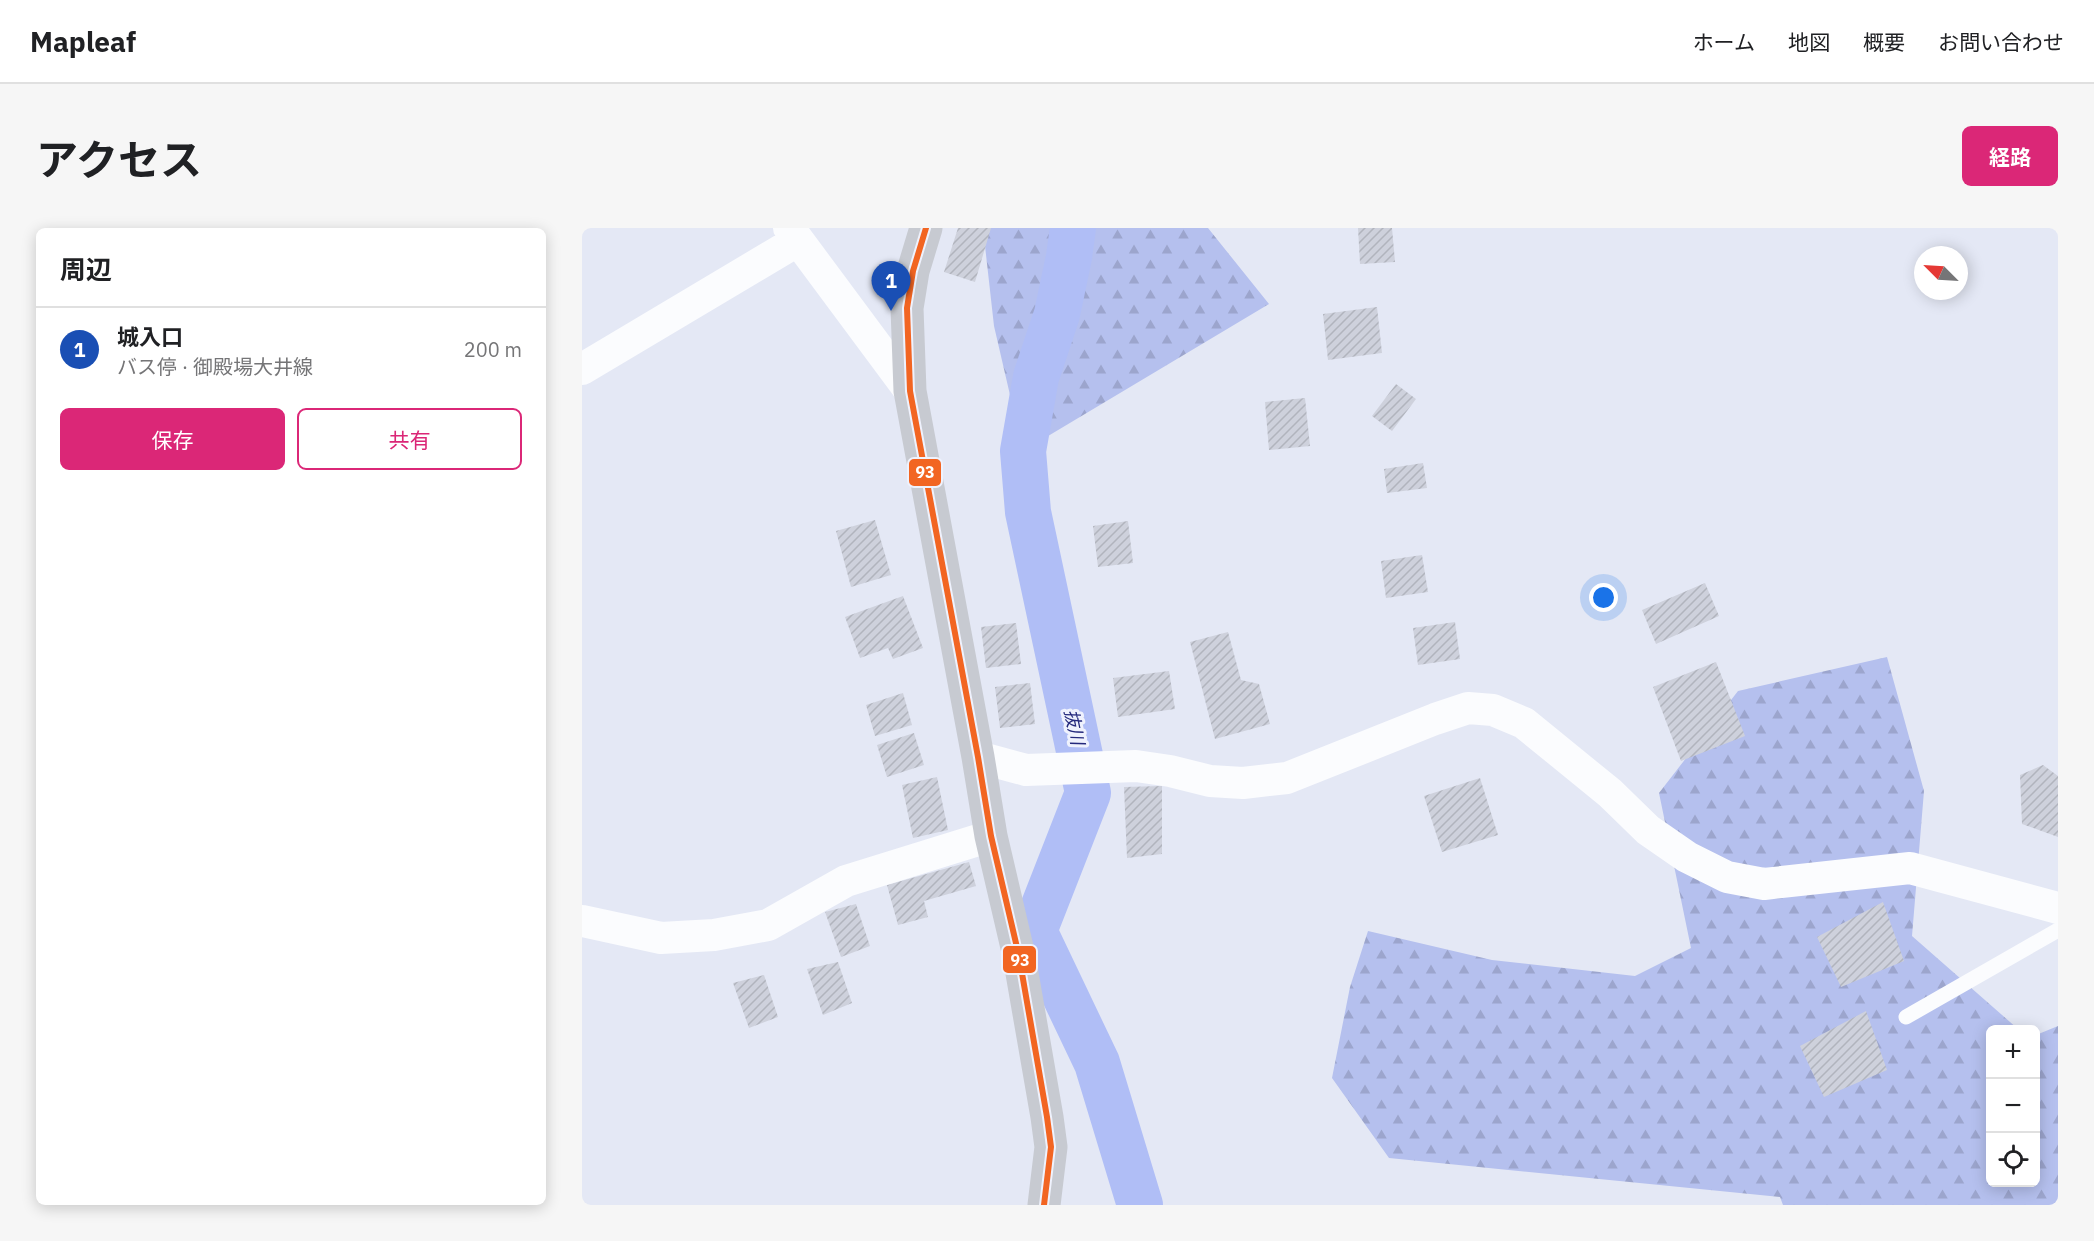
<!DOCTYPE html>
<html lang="ja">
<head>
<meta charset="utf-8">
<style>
	:root { --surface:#fff; --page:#f6f6f6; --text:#202124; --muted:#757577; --line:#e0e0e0; --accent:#db2777 }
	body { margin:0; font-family:"IBM Plex Sans","Noto Sans JP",sans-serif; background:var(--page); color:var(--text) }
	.controls { position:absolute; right:18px; bottom:18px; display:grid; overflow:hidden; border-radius:9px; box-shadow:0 3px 15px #0003 }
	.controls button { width:54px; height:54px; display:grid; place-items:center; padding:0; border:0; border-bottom:2px solid var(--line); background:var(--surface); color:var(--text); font:30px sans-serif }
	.compass { position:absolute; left:1332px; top:18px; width:54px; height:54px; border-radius:50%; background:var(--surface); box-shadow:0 3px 15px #0003; rotate:294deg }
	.you { position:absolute; left:1022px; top:370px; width:21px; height:21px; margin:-15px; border:4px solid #fff; border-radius:50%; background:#1a73e8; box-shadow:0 0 0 9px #1a73e833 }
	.badge { display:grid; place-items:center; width:39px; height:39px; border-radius:50%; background:var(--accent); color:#fff; font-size:20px; font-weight:700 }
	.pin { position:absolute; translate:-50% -50px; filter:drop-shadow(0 2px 3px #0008) }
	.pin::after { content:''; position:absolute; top:32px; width:21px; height:18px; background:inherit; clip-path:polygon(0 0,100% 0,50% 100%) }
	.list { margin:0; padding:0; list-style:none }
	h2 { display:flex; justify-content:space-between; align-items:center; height:78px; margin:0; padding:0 24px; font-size:26px }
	h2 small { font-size:20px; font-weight:400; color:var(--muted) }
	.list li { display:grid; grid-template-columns:39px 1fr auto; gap:18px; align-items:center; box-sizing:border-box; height:84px; padding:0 24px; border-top:2px solid var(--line) }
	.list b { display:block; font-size:22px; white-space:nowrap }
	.list p { margin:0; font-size:20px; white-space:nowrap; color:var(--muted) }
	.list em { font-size:20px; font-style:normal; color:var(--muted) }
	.actions { display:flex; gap:12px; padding:18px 24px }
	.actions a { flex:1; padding:14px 0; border:2px solid var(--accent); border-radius:9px; text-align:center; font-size:21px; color:var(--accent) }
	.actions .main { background:var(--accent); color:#fff }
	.icon { flex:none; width:33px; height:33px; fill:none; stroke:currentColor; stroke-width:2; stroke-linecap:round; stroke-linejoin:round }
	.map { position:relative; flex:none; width:1476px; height:977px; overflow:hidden; border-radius:9px }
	header { display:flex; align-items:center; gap:36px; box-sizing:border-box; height:84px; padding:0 30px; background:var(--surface); border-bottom:2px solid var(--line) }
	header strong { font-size:28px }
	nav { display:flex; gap:33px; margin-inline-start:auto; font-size:21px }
	.intro { display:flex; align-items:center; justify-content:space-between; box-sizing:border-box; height:144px; padding:0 36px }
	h1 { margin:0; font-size:42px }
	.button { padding:15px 27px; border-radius:9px; background:var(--accent); color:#fff; font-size:21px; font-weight:700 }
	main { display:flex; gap:36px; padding:0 36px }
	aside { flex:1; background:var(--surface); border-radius:9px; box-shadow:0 3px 15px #0003 }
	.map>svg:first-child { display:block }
</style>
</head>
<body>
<header>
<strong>Mapleaf</strong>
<nav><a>ホーム</a><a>地図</a><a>概要</a><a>お問い合わせ</a></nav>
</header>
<div class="intro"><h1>アクセス</h1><a class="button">経路</a></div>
<main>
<aside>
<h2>周辺<small></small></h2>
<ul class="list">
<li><span class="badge" style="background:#1a4fb4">1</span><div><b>城入口</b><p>バス停 · 御殿場大井線</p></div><em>200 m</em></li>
</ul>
<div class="actions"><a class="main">保存</a><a>共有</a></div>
</aside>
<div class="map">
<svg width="1476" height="977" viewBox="0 0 1476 977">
	<defs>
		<pattern id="forest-firs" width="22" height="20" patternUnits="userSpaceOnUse" patternTransform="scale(1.5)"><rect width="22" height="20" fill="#b5c0ee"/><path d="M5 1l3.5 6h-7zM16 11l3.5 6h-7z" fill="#9ca5cd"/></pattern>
		<pattern id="building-hatch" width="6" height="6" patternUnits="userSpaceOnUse" patternTransform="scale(1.5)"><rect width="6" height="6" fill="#ced1dc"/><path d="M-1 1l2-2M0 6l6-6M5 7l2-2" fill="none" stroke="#b1b4bd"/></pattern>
	</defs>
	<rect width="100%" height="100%" fill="#e4e8f5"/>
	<path fill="url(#forest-firs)" d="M401 0H626L687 76 441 223 412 98Z
		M1305 429 1342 563 1330 708 1436 801 1408 802V954H1454V807L1476 798V977H1201L1198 969 807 930 750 850 768 759 786 703 910 732 1053 748 1109 720 1077 565 1156 463Z"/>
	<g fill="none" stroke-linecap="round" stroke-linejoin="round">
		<path stroke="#b0bef6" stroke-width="46" d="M491 0 487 29 475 86 454 149 441 223 446 284 506 565 452 703 515 835 558 977"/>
	</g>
	<path fill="url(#building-hatch)" d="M376 0H409L393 54 362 44Z
		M776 0H810L813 34 778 36Z
		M795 79 800 125 746 132 741 86Z
		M814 156 834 171 810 203 790 188Z
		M723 170 728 218 687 222 683 174Z
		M841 235 845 260 805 265 802 241Z
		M293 292 309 347 269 359 254 303Z
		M546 293 551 335 516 339 511 298Z
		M840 327 846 364 804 370 799 333Z
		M1123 355 1137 388 1074 416 1060 382Z
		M321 368 341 420 311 431 306 420 278 430 263 389Z
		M873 394 878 431 836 437 831 400Z
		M434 395 439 436 404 440 399 399Z
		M646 404 659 452 677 456 688 496 633 511 608 414Z
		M1134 434 1163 508 1099 533 1071 459Z
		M587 443 593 481 536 489 531 450Z
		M448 455 453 496 418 500 413 459Z
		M321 465 330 497 293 508 284 477Z
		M332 505 342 537 305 549 295 517Z
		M1461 537 1476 548V609L1440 596 1438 547Z
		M355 549 366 602 331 610 320 557Z
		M898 550 916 607 860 624 842 568Z
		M580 558V626L545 630 542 559Z
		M387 634 394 658 342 673 346 689 316 697 305 657Z
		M1301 674 1322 733 1259 759 1235 709Z
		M274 676 288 718 259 729 243 684Z
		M256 734 270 775 241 787 225 741Z
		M182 747 196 789 167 800 151 755Z
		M1284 783 1305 842 1242 869 1218 818Z"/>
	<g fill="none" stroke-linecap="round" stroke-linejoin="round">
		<path stroke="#fbfcfe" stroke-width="15" d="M1324 789 1476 702"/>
		<path stroke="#fbfcfe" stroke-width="32" d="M207 0 328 163
			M0 141 215 13
			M396 529 444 542 554 538 588 543 628 553 661 555 705 550 853 491 886 480 911 482 942 495 1028 565 1066 602 1105 629 1145 649 1182 656 1328 640 1476 680
			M0 693 79 710 132 707 186 697 264 653 409 608"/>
		<path stroke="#c7cad1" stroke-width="33" d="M344 0 331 43 325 80 328 163 396 529 409 608 437 728 465 889 469 919 462 977"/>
		<g stroke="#eff2fd" stroke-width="10">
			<path id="bus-1" d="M344 0 331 43 325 80 328 163 396 529 409 608 437 728 465 889 469 919 462 977"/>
		</g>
		<use href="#bus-1" stroke="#f26522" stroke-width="6"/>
	</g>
	<g text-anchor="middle" stroke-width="6" stroke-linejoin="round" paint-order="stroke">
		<g font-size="18" font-style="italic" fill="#24297c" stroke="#eff2fd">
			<text transform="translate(492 499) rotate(78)" y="6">抜川</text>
		</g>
	</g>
	<g stroke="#eff2fd" stroke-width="2">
		<rect x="326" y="230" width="34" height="29" rx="6" fill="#f26522"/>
		<rect x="420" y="717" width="35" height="29" rx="6" fill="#f26522"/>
	</g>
	<g font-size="16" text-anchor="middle" font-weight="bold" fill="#fff">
		<text x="343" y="250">93</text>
		<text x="438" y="738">93</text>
	</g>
</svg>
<div class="controls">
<button>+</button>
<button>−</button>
<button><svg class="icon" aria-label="locate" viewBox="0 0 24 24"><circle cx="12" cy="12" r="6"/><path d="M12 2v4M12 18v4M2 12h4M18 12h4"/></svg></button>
</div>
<svg class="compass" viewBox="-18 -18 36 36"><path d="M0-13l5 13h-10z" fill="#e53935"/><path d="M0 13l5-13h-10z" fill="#757577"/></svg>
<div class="you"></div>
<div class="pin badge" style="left:309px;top:83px;background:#1a4fb4">1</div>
</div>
</main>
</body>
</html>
